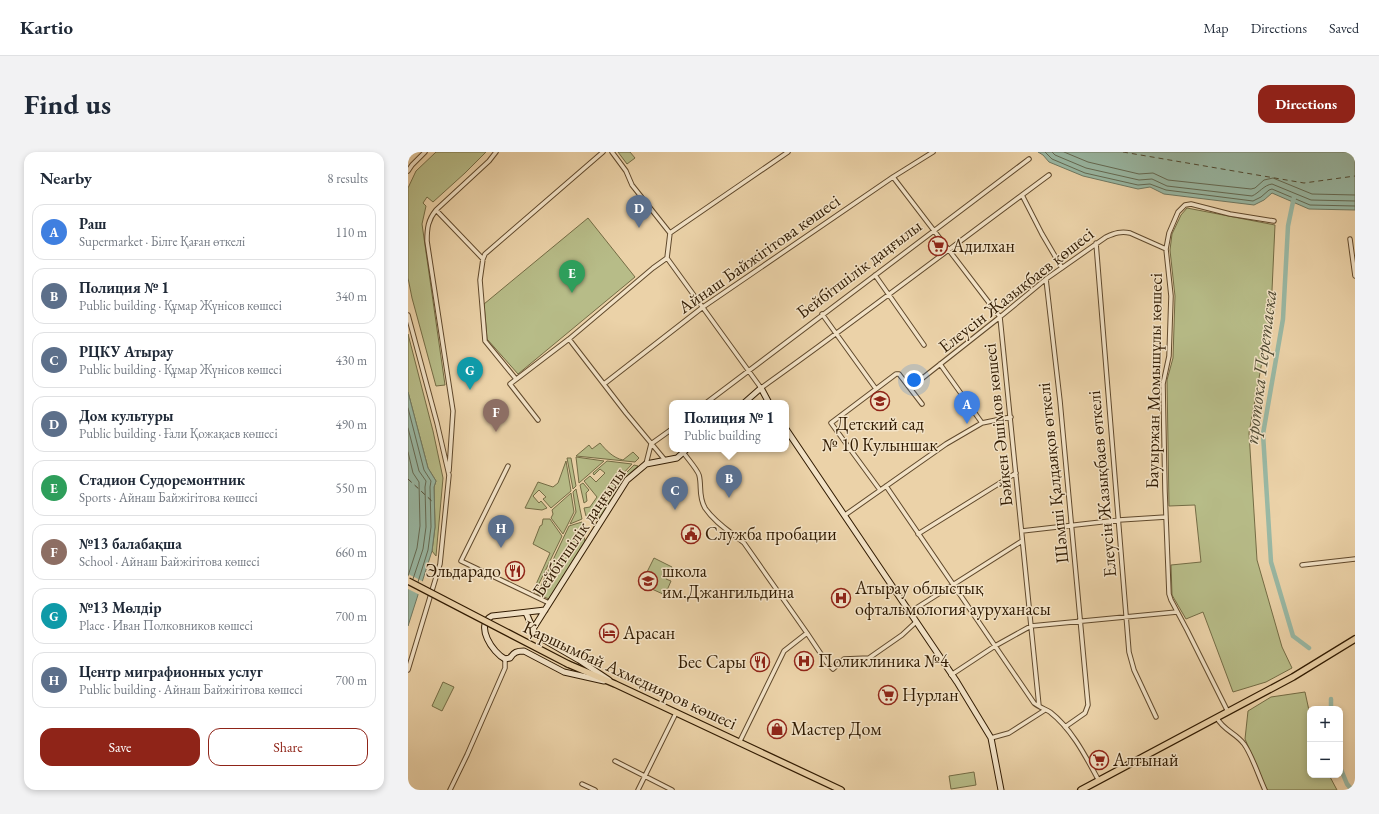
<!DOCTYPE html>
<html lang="en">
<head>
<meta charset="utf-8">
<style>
	:root { --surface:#fff; --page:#f2f2f3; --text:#1f2937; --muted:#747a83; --line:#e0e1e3; --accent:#8f2418 }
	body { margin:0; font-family:"EB Garamond",serif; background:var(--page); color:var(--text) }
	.controls { position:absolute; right:12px; bottom:12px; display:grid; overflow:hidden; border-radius:8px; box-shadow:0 2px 6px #0003 }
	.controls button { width:36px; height:36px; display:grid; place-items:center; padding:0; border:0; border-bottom:1px solid var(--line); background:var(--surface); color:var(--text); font:20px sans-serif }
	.you { position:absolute; left:506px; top:228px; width:14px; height:14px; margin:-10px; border:3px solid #fff; border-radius:50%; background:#1a73e8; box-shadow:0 0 0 6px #1a73e833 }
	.badge { display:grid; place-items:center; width:26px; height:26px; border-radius:50%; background:var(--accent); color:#fff; font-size:13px; font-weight:700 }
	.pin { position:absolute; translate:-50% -33px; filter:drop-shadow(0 1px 2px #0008) }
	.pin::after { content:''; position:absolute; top:21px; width:14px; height:12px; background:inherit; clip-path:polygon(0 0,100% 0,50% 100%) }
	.popup { position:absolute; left:261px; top:248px; width:120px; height:52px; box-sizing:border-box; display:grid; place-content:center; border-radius:8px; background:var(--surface); filter:drop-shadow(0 1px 3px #0005); font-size:13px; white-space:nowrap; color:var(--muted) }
	.popup b { font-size:15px; color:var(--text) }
	.popup::after { content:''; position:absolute; left:50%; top:100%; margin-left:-8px; border:8px solid transparent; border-top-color:var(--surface) }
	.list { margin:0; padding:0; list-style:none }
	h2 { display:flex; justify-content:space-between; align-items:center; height:52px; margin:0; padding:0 16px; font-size:17px }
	h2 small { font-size:13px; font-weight:400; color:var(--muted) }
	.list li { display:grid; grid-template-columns:26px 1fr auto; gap:12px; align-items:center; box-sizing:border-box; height:56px; margin:0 8px 8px; padding:0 8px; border:1px solid var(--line); border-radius:12px }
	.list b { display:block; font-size:15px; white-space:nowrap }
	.list p { margin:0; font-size:13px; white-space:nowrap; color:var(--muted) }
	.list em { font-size:13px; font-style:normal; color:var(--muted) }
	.actions { display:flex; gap:8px; padding:12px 16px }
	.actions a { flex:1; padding:9px 0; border:1px solid var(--accent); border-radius:12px; text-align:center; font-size:14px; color:var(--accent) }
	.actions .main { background:var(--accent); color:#fff }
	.map { position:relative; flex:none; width:947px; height:638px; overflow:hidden; border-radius:12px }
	header { display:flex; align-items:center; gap:24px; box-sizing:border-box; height:56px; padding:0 20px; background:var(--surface); border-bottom:1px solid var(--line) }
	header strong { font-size:19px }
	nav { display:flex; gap:22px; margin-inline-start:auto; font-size:14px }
	.intro { display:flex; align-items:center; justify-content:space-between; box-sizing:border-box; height:96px; padding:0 24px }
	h1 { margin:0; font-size:28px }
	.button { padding:10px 18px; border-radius:12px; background:var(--accent); color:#fff; font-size:14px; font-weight:700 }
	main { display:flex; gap:24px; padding:0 24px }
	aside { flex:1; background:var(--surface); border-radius:12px; box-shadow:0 2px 6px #0003 }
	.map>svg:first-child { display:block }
</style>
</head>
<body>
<header>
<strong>Kartio</strong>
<nav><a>Map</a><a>Directions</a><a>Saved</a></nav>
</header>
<div class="intro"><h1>Find us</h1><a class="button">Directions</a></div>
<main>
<aside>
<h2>Nearby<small>8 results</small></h2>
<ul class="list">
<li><span class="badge" style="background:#3f7fe0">A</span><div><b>Раш</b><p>Supermarket · Білге Қаған өткелі</p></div><em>110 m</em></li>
<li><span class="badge" style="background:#5c6f8a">B</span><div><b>Полиция № 1</b><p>Public building · Құмар Жүнісов көшесі</p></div><em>340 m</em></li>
<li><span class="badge" style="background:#5c6f8a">C</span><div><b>РЦКУ Атырау</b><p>Public building · Құмар Жүнісов көшесі</p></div><em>430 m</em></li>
<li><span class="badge" style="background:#5c6f8a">D</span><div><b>Дом культуры</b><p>Public building · Ғали Қожақаев көшесі</p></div><em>490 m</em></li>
<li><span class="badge" style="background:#2e9e5b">E</span><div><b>Стадион Судоремонтник</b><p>Sports · Айнаш Байжігітова көшесі</p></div><em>550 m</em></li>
<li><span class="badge" style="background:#8d6e63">F</span><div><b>№13 балабақша</b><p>School · Айнаш Байжігітова көшесі</p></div><em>660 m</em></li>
<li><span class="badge" style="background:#0f9aa8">G</span><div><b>№13 Мөлдiр</b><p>Place · Иван Полковников көшесі</p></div><em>700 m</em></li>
<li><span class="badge" style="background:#5c6f8a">H</span><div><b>Центр миграфионных услуг</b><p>Public building · Айнаш Байжігітова көшесі</p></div><em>700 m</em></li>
</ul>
<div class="actions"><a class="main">Save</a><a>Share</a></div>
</aside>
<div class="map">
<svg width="947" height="638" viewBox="0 0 947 638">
	<rect width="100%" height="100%" fill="#ebd2a8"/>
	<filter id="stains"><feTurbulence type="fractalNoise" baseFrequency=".005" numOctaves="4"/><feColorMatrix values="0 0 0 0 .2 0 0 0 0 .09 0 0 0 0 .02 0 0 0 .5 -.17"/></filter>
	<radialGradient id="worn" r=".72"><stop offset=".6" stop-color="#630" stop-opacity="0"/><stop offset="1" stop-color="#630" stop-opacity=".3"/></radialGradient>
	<path fill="#b7bc88" stroke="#746c45" d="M28 0H78L57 21 25 50 19 45 15 51 18 54 14 72 37 233 28 234 4 146 0 126V36L8 19Z
		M210 0H222L227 6 219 12Z
		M779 56 867 73 863 160 841 281 849 408 874 495 884 516 858 530 825 540 795 460 778 467 764 443 763 413 793 410 787 353 761 354 759 228 765 206 767 144 762 98 764 82 773 63Z
		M180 66 227 125 110 222 79 187 76 152Z
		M0 182 25 279 35 326 28 404 24 399 27 375 26 335 28 329 20 316 0 240Z
		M192 291C198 298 205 306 215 308L225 300 231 306 227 310 168 304 181 293 184 297Z
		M168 305 196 309 171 331Z
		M159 306H163L168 334 165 337Z
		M158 309 163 339 143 356 135 347 138 345 131 338 125 344 131 351 133 349 139 356 134 358 117 356 130 330 145 335 150 331Z
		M199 309 224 312 212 325 187 364 181 366 178 364 176 356 182 355 189 345 176 329 182 324 188 330 197 321 192 317 186 323 185 321Z
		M226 313 230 314 217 326 193 366 189 364 216 323Z
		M175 331 181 338 178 341 179 349 176 351 172 333Z
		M168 337 174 367 162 372 168 360 165 340Z
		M163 341 166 360 155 382 143 366 145 362 144 358Z
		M135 367H142L154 384 127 440 125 439 142 401 125 392 132 374 134 373Z
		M174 370 177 390 141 447 129 442 161 374Z
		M246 406 264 415 258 427 263 429 257 443 233 432Z
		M35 530 46 535 34 559 24 554Z
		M897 540 902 563V623H921L929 638H859L837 587 840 559 863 545Z
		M566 620 568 633 543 637 541 624Z"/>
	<path fill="#99b8a4" stroke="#6f7963" d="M630 0H947V58L901 57 864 41 856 48 846 53 756 42 742 35 730 37 675 24 641 10 635 3Z
		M0 240 20 316 28 329 26 335 27 375 24 399 0 474Z"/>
	<path fill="#ebd2a8" d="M0 422 16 430 12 443 0 437Z"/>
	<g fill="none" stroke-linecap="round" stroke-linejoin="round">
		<path stroke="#656a53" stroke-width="1" d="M637 0 644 7 677 21 730 33 742 32 758 38 845 49 853 45 861 38 864 37 902 53 947 54
			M644 0 647 3 678 16 731 28 744 27 759 34 844 44C851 41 856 33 864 32L903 48 947 49
			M656 0 680 10 731 22 745 21 760 28 843 37 847 36 856 28 865 26 904 42 947 43
			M0 256 16 318 23 329 22 335 23 375 20 398 10 430
			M0 276 11 319 18 329 17 335 18 375 15 397 5 427
			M0 300 5 321 11 330 12 374 9 396 0 424"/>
		<path stroke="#99b8a4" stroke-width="4.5" d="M886 45 880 74 875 167 855 282 863 410 885 484 901 496
			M923 557V547
			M932 615 939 632 944 638"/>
		<path stroke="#504a33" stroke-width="1" stroke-dasharray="5 4" stroke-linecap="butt" d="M715 0 896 31 947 24
			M0 327 26 351"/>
		<g stroke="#60492c" stroke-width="5.5">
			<path id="street" d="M204 0 218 19 224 33 262 81 259 106 353 236C450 167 545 94 641 23
				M0 19 4 13 17 0
				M485 25 592 165 631 554
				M614 43 634 82 654 116
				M28 58 75 107
				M262 81 380 0
				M942 87 947 124
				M688 91 721 500 726 518 748 565
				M467 123 516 193
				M638 127 652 249 680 553 677 561 657 575
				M414 162 468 237
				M0 163 29 271 41 323 32 412 0 518
				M161 187 218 261 257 308
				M532 212 574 271
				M108 227 77 189 72 128 75 107 77 102 195 0
				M196 232 295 155 485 25 525 0
				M502 236 592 165 638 127 698 85C707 81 713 79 722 81L758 97
				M298 251 621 7
				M130 268 102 232 161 187 245 116 259 106
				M275 300C279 306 289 317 291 323 294 334 290 344 297 356 307 371 323 380 336 391L399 481
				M238 312 243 292 264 277
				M100 314 53 409 141 451
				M41 319 45 259 19 89C19 76 20 68 28 58L81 9 88 0
				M478 334 626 551C631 555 637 557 642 560 664 577 678 605 691 629
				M472 338 423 271 488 222H491L514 252
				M437 363 538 292 574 271 603 265
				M614 379 711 368 758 365
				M510 382 608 321
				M894 413 947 407
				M502 460 614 389
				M543 523 587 494 623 474 769 460
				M820 560 779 478 763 448 761 442 757 339 755 232 761 204 763 144 758 97 761 81 770 60 777 53 783 52 822 62 866 69
				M809 566C815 578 828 581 836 592 844 603 851 625 857 638
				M583 586 601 581 637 558
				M331 591 376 499 399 481 419 511 425 517 436 507 461 506 494 483 508 470
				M207 609 264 638
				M174 632 187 638
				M42 638 59 603 97 516V507
				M230 638 268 561"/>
		</g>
		<g stroke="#311b02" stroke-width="7">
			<path id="secondary" d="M336 251 353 236 361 251
				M378 277 549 530 583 586 593 638
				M137 458 84 464C66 473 85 501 97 507L102 506C106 500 109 499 116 499L156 520 196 529
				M118 461 127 481 131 485 171 508 201 528
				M125 477 219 328 238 312 269 306 279 297"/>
		</g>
		<g stroke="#311b02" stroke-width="8">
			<path id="primary" d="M160 512 207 532 433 638
				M673 638 885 525 947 487"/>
		</g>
		<use href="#street" stroke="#f2e2c6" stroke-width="3.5"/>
		<use href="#secondary" stroke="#f2e2c6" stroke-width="5"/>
		<use href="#primary" stroke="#ebd2a8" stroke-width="5.5"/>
		<g stroke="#311b02" stroke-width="8" stroke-linecap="butt">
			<path id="primary-bridge" d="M0 429 160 512"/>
		</g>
		<use href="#primary-bridge" stroke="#ebd2a8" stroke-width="5.5"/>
	</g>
	<defs>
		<g id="supermarket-ring" transform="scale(1)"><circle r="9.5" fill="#f2e2c6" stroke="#8f2418" stroke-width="1.5"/><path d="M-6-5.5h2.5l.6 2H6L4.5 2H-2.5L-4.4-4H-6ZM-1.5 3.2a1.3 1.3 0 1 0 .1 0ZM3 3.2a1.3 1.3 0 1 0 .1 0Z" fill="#8f2418"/></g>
		<g id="school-ring" transform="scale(1)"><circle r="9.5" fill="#f2e2c6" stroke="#8f2418" stroke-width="1.5"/><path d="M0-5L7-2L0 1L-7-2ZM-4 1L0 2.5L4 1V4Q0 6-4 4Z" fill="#8f2418"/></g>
		<g id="civic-ring" transform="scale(1)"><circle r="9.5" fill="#f2e2c6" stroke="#8f2418" stroke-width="1.5"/><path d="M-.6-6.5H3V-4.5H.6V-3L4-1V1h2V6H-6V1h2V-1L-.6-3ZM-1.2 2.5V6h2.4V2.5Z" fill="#8f2418"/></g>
		<g id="restaurant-ring" transform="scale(1)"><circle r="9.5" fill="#f2e2c6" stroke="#8f2418" stroke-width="1.5"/><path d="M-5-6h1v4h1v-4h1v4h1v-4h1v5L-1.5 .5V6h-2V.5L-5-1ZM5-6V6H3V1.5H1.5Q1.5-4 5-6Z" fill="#8f2418"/></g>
		<g id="hospital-ring" transform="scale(1)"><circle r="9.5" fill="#f2e2c6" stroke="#8f2418" stroke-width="1.5"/><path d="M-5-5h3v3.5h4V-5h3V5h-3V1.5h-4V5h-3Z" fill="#8f2418"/></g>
		<g id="hotel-ring" transform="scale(1)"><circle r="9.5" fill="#f2e2c6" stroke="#8f2418" stroke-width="1.5"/><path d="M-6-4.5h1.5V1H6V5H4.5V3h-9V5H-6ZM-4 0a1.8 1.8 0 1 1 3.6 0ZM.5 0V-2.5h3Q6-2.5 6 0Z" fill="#8f2418"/></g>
		<g id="shop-ring" transform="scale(1)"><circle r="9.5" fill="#f2e2c6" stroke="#8f2418" stroke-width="1.5"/><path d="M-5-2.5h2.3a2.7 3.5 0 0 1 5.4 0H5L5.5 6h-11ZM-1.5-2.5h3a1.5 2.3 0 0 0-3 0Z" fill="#8f2418"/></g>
	</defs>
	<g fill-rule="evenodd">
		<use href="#supermarket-ring" x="530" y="94"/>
		<use href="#school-ring" x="472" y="249"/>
		<use href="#civic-ring" x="283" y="382"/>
		<use href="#restaurant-ring" x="107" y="419"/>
		<use href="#school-ring" x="240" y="429"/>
		<use href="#hospital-ring" x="433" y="446"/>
		<use href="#hotel-ring" x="201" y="481"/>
		<use href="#hospital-ring" x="396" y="509"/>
		<use href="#restaurant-ring" x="352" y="510"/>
		<use href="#supermarket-ring" x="480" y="543"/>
		<use href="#shop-ring" x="369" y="577"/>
		<use href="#supermarket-ring" x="691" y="608"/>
	</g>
	<g text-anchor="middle" stroke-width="3" stroke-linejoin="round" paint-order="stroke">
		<g font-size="18" fill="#311b02" stroke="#f2e2c6" text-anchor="start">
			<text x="544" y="100">Адилхан</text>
			<text x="472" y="278" text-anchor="middle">Детский сад<tspan x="472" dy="21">№ 10 Кулыншак</tspan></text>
			<text x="297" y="388">Служба пробации</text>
			<text x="93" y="425" text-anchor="end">Эльдарадо</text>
			<text x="254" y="425">школа<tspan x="254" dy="21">им.Джангильдина</tspan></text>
			<text x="447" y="442">Атырау облыстық<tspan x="447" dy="21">офтальмология ауруханасы</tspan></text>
			<text x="215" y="487">Арасан</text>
			<text x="410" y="515">Поликлиника №4</text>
			<text x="338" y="516" text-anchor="end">Бес Сары</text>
			<text x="494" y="549">Нурлан</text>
			<text x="383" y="583">Мастер Дом</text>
			<text x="705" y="614">Алтынай</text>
		</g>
		<g font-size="18" fill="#311b02" stroke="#f2e2c6">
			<text transform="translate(351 102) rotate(-35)" y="6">Айнаш Байжігітова көшесі</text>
			<text transform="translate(451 117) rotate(-37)" y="6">Бейбітшілік даңғылы</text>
			<text transform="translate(608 138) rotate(-38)" y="6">Елеусін Жазықбаев көшесі</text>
			<text transform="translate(746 229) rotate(-89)" y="6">Бауыржан Момышұлы көшесі</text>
			<text transform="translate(590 273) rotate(-96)" y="6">Бәйкен Әшімов көшесі</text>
			<text transform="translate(645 321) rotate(-96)" y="6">Шәмші Қалдаяқов өткелі</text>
			<text transform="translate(694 332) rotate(-95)" y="6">Елеусін Жазықбаев өткелі</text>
			<text transform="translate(171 380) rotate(-56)" y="6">Бейбітшілік даңғылы</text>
			<text transform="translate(222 523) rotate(25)" y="6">Қаршымбай Ахмедияров көшесі</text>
		</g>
		<g font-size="19" font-style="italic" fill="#504a33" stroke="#f2e2c6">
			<text transform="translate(852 215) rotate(-83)" y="7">протока Перетаска</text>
		</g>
	</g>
	<rect width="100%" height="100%" filter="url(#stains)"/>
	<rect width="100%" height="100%" fill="url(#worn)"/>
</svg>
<div class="controls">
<button>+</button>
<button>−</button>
</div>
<div class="you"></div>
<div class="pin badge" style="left:559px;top:272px;background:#3f7fe0">A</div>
<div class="pin badge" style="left:321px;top:346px;background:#5c6f8a">B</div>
<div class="popup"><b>Полиция № 1</b>Public building</div>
<div class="pin badge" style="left:267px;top:358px;background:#5c6f8a">C</div>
<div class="pin badge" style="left:231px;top:76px;background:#5c6f8a">D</div>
<div class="pin badge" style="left:164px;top:141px;background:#2e9e5b">E</div>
<div class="pin badge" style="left:88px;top:280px;background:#8d6e63">F</div>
<div class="pin badge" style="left:62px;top:238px;background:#0f9aa8">G</div>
<div class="pin badge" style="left:93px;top:396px;background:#5c6f8a">H</div>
</div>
</main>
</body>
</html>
